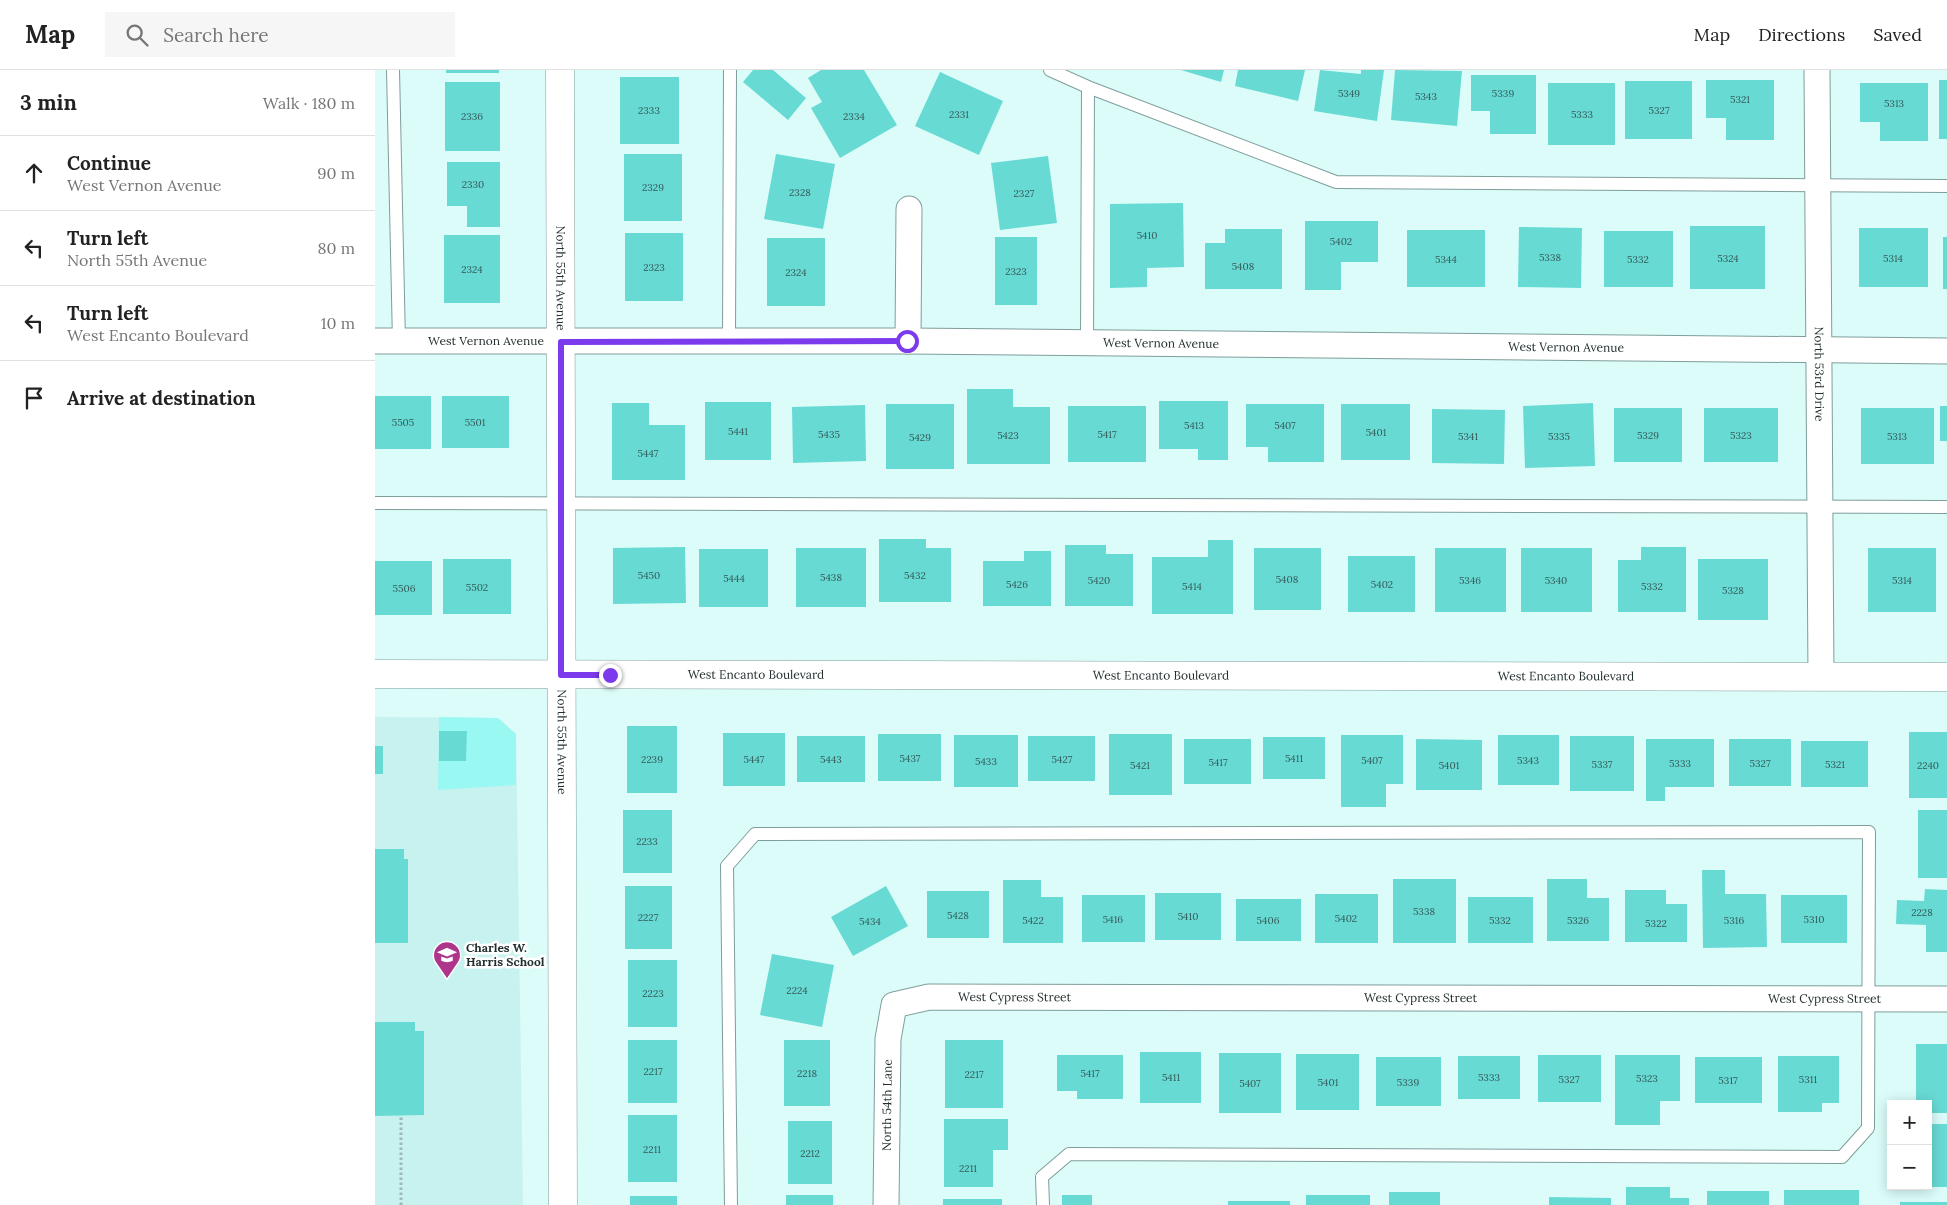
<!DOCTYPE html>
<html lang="en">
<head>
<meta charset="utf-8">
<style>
	:root { --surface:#fff; --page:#f6f6f6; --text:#222; --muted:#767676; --line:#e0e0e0 }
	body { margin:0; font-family:Lora,serif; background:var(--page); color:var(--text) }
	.controls { position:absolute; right:15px; bottom:15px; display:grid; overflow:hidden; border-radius:0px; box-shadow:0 2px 12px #0003 }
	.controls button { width:45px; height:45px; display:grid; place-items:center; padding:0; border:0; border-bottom:1px solid var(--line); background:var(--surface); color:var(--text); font:25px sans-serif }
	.stop { position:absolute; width:15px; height:15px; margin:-11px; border:4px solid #7c3aed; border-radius:50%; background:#fff }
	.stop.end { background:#7c3aed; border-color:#fff; box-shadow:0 1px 5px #0008 }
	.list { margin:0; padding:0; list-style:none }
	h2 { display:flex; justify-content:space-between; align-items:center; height:65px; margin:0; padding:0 20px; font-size:21px }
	h2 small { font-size:16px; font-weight:400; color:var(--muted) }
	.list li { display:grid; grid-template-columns:32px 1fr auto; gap:15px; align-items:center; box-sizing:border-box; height:75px; padding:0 20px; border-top:1px solid var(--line) }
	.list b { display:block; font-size:19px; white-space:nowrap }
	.list p { margin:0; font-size:16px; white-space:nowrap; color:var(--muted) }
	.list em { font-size:16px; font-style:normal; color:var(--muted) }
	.icon { flex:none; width:28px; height:28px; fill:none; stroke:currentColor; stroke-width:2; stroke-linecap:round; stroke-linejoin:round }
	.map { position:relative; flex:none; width:1572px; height:1135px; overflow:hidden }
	header { display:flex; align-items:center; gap:30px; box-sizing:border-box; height:70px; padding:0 25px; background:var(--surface); border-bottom:1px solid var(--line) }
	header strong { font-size:24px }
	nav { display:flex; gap:28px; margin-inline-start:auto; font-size:18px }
	.search { width:350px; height:45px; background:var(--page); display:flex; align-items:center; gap:12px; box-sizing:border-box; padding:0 18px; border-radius:0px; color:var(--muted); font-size:19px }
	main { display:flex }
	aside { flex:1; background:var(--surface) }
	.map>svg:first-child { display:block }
</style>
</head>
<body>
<header>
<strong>Map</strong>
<div class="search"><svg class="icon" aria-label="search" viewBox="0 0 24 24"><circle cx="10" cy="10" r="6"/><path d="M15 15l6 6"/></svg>Search here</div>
<nav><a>Map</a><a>Directions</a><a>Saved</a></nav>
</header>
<main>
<aside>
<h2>3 min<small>Walk · 180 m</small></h2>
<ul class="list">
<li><svg class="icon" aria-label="ahead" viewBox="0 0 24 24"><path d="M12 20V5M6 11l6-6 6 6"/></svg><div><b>Continue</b><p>West Vernon Avenue</p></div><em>90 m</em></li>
<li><svg class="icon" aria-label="left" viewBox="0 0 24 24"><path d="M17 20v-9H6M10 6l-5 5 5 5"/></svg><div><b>Turn left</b><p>North 55th Avenue</p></div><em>80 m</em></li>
<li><svg class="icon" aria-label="left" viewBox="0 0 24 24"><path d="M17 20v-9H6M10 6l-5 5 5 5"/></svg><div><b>Turn left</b><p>West Encanto Boulevard</p></div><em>10 m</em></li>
<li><svg class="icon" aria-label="arrive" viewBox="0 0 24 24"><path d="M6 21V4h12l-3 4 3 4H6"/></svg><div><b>Arrive at destination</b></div></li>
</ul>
</aside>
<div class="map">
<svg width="1572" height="1135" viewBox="0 0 1572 1135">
	<rect width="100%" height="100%" fill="#dbfcf9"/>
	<path fill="#c8f2ef" d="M0 647 123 648 141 664 148 1135H0Z"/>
	<path fill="#9af8f2" d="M64 647 123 648 141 664V715L63 720Z"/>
	<path fill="#68dad4" d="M71 0H124V3H71Z
		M378 0H398L431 28 413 50 368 12Z
		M446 0H489L522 55 465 88 436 38 447 32 433 8Z
		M806 0H849L846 12Z
		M863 0H930L923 31 860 16Z
		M945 0 986 4V0H1009L1002 51 939 41Z
		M1020 0 1087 1 1082 56 1016 50Z
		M565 2 628 31 604 85 540 56Z
		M1096 5H1161V64H1115V41H1096Z
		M245 7H304V74H245Z
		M1331 10H1399V70H1351V48H1331Z
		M1564 10H1572V69H1564Z
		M1250 11H1317V69H1250Z
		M70 12H125V81H70Z
		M1173 13H1240V75H1173Z
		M1485 13H1553V71H1505V52H1485Z
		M249 84H307V151H249Z
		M401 84 460 94 448 159 389 149Z
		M673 86 682 153 625 160 616 93Z
		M72 92H125V157H92V136H72Z
		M808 133 809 197 772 198V217L735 218V134Z
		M930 151H1003V192H966V220H930Z
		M1315 156H1390V219H1315Z
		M1144 157 1207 158 1206 218 1143 217Z
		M1484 158H1553V217H1484Z
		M850 159H907V219H830V173H850Z
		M1032 160H1110V217H1032Z
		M1229 161H1298V217H1229Z
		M250 163H308V231H250Z
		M69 165H125V233H69Z
		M620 167H662V235H620Z
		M1568 167H1572V219H1568Z
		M392 168H450V236H392Z
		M592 319H638V337H675V394H592Z
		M0 326H56V379H0Z
		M67 326H134V378H67Z
		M784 331H853V390H823V379H784Z
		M330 332H396V390H330Z
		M237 333H274V355H310V410H237Z
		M1218 333 1220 396 1150 398 1148 336Z
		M511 334H579V399H511Z
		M871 334H949V392H893V377H871Z
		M966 334H1035V390H966Z
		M490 335 491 391 418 393 417 337Z
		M693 336H771V392H693Z
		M1565 336H1572V371H1565Z
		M1239 338H1307V392H1239Z
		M1329 338H1403V392H1329Z
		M1486 338H1559V394H1486Z
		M1057 339 1130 340 1129 394 1057 393Z
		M504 469H551V478H576V532H504Z
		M833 470H858V544H777V487H833Z
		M690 475H731V484H758V536H690Z
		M310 477 311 533 238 534V478Z
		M1266 477H1311V542H1243V490H1266Z
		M421 478H491V537H421Z
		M879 478H946V540H879Z
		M1060 478H1131V542H1060Z
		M1146 478H1217V542H1146Z
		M1493 478H1561V542H1493Z
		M324 479H393V537H324Z
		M649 481H676V536H608V491H649Z
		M973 486H1040V542H973Z
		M68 489H136V544H68Z
		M1323 489H1393V550H1323Z
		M0 491H57V545H0Z
		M252 656H302V723H252Z
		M64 661H92L91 691H64Z
		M1534 662H1572V728H1534Z
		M348 663H410V716H348Z
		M503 664H566V711H503Z
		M734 664H797V725H734Z
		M579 665H643V717H579Z
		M966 665H1028V714H1011V737H966Z
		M1123 665H1184V715H1123Z
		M422 666H490V712H422Z
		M653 666H720V711H653Z
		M1195 666H1259V721H1195Z
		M888 667H950V709H888Z
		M809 669H876V714H809Z
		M1041 669 1107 670V720H1041Z
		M1271 669H1339V717H1290V731H1271Z
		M1354 669H1416V716H1354Z
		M1426 671H1493V717H1426Z
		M0 676H8V704H0Z
		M248 740H297V803H248Z
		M1543 740H1572V808H1543Z
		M0 779H29V789H33V873H0Z
		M1327 800H1350V824H1391L1392 877 1328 878Z
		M1018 809H1081V873H1018Z
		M1172 809H1212V828H1234V871H1172Z
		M628 810H666V827H688V873H628Z
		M250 816H297V879H250Z
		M511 816 533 856 478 886 456 847Z
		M1550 819 1572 820V882H1551V855L1521 854 1522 830 1549 831Z
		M1250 820H1291V834H1312V872H1250Z
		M552 821H614V868H552Z
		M780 823H846V870H780Z
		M940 824H1003V873H940Z
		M707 825H770V872H707Z
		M1406 825H1472V873H1406Z
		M1093 827H1158V873H1093Z
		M861 829H926V871H861Z
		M397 884 459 895 447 957 385 945Z
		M253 890H302V957H253Z
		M0 952H40V961H49V1045L0 1046Z
		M253 970H302V1033H253Z
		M409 970H455V1036H409Z
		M570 970H628V1038H570Z
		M1541 974H1572V1043H1553V1034H1541Z
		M765 982H826V1033H765Z
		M844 983H906V1043H844Z
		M921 984H984V1040H921Z
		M682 985H748V1029H702V1021H682Z
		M1163 985H1226V1032H1163Z
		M1240 985H1305V1031H1285V1055H1240Z
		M1083 986H1145V1029H1083Z
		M1403 986H1464V1033H1447V1042H1403Z
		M1001 987H1066V1036H1001Z
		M1320 987H1387V1033H1320Z
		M253 1045H302V1112H253Z
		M569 1049H633V1080H618V1117H569Z
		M413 1051H457V1114H413Z
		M1553 1054H1572V1117H1553Z
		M1251 1117H1295V1128H1314V1135H1251Z
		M1409 1120H1484V1135H1409Z
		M1332 1121H1394V1135H1332Z
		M1014 1122H1065V1135H1014Z
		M411 1125H458V1135H411Z
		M687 1125H717V1135H687Z
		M931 1125H995V1135H931Z
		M255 1126H302V1135H255Z
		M1174 1127 1236 1128V1135H1174Z
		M568 1129H627V1135H568Z
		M853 1131H915V1135H853Z
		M1525 1132H1572V1135H1525Z"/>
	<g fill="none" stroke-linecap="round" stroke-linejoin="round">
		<g stroke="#7f9d9b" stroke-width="14">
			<path id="lane" d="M18 0 24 272
				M675 0 713 17 961 112 1572 116
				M354 271 355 0
				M712 273 713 17
				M0 433 1572 437
				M356 1135 352 796 380 764 1494 762 1493 1058 1467 1087 694 1084 667 1107 668 1135"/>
		</g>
		<g stroke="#7f9d9b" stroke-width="27">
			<g id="street">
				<path id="s1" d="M1442 0 1446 607"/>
				<path id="s2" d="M0 271H533L1572 281"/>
				<path d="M533 271 534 139"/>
				<path id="s3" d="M511 1135 513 969 519 935 554 927 1572 929"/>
			</g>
		</g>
		<g stroke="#7f9d9b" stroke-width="29">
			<g id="secondary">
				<path id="s4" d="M185 0 188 1135"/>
				<path id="s5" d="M0 604 1572 607"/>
			</g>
		</g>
		<path stroke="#9eb8b6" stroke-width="3" stroke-dasharray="2.5 2.5" stroke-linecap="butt" d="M26 1135V1046"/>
		<use href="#lane" stroke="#fff" stroke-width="12"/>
		<use href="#street" stroke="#fff" stroke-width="25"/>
		<use href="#secondary" stroke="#fff" stroke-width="28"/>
	</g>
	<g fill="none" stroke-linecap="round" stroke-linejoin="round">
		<path stroke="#7c3aed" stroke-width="6" d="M235 605H186V272L532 271"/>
	</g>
	<defs>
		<g id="school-pin" transform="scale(1.4375)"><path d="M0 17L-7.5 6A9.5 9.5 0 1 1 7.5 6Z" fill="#ad368c" stroke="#fff"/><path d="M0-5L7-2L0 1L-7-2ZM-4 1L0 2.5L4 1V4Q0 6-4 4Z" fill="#fff"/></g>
	</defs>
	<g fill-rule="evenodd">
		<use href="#school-pin" x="72" y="885"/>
	</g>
	<g text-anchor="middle" stroke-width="5" stroke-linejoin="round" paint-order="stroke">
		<g font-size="10" fill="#345a58">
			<text x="974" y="27">5349</text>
			<text x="1128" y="27">5339</text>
			<text x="1051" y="30">5343</text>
			<text x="1365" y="33">5321</text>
			<text x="1519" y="37">5313</text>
			<text x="274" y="44">2333</text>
			<text x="1284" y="44">5327</text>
			<text x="584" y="48">2331</text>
			<text x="1207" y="48">5333</text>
			<text x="97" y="50">2336</text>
			<text x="479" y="50">2334</text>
			<text x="98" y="118">2330</text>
			<text x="278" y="121">2329</text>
			<text x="425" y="126">2328</text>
			<text x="649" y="127">2327</text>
			<text x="772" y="169">5410</text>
			<text x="966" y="175">5402</text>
			<text x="1175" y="191">5338</text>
			<text x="1353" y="192">5324</text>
			<text x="1518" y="192">5314</text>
			<text x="1071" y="193">5344</text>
			<text x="1263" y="193">5332</text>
			<text x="868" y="200">5408</text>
			<text x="279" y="201">2323</text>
			<text x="97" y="203">2324</text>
			<text x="641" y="205">2323</text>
			<text x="421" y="206">2324</text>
			<text x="28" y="356">5505</text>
			<text x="100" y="356">5501</text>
			<text x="819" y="359">5413</text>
			<text x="910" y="359">5407</text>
			<text x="363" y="365">5441</text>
			<text x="1001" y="366">5401</text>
			<text x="454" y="368">5435</text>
			<text x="732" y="368">5417</text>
			<text x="633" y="369">5423</text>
			<text x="1273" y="369">5329</text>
			<text x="1366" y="369">5323</text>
			<text x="1093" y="370">5341</text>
			<text x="1184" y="370">5335</text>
			<text x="1522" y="370">5313</text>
			<text x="545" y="371">5429</text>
			<text x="273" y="387">5447</text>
			<text x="274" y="509">5450</text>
			<text x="540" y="509">5432</text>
			<text x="456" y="511">5438</text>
			<text x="359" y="512">5444</text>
			<text x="912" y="513">5408</text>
			<text x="724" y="514">5420</text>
			<text x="1095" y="514">5346</text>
			<text x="1181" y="514">5340</text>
			<text x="1527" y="514">5314</text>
			<text x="642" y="518">5426</text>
			<text x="1007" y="518">5402</text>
			<text x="817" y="520">5414</text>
			<text x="1277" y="520">5332</text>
			<text x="102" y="521">5502</text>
			<text x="29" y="522">5506</text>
			<text x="1358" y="524">5328</text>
			<text x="535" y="692">5437</text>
			<text x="919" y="692">5411</text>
			<text x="277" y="693">2239</text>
			<text x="379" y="693">5447</text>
			<text x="456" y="693">5443</text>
			<text x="687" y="693">5427</text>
			<text x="997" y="694">5407</text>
			<text x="1153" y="694">5343</text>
			<text x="611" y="695">5433</text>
			<text x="843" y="696">5417</text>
			<text x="1305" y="697">5333</text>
			<text x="1385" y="697">5327</text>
			<text x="1227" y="698">5337</text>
			<text x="1460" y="698">5321</text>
			<text x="765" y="699">5421</text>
			<text x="1074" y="699">5401</text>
			<text x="1553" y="699">2240</text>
			<text x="272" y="775">2233</text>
			<text x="1049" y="845">5338</text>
			<text x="1547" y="846">2228</text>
			<text x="583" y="849">5428</text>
			<text x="813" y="850">5410</text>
			<text x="273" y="851">2227</text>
			<text x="971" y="852">5402</text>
			<text x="738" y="853">5416</text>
			<text x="1439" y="853">5310</text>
			<text x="658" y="854">5422</text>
			<text x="893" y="854">5406</text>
			<text x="1125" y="854">5332</text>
			<text x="1203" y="854">5326</text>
			<text x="1359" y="854">5316</text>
			<text x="495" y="855">5434</text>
			<text x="1281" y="857">5322</text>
			<text x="422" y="924">2224</text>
			<text x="278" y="927">2223</text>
			<text x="278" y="1005">2217</text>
			<text x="432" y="1007">2218</text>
			<text x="715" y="1007">5417</text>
			<text x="599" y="1008">2217</text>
			<text x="796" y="1011">5411</text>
			<text x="1114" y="1011">5333</text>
			<text x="1272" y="1012">5323</text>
			<text x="1194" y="1013">5327</text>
			<text x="1433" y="1013">5311</text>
			<text x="1353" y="1014">5317</text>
			<text x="953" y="1016">5401</text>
			<text x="1033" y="1016">5339</text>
			<text x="875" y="1017">5407</text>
			<text x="277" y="1083">2211</text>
			<text x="435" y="1087">2212</text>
			<text x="593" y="1102">2211</text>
		</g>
		<g font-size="12" fill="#232f2f" stroke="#fff">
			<text dy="4" stroke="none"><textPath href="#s4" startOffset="208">North 55th Avenue</textPath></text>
			<text dy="4" stroke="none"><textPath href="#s2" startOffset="111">West Vernon Avenue</textPath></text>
			<text dy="4" stroke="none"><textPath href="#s2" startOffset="786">West Vernon Avenue</textPath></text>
			<text dy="4" stroke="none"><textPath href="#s2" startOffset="1191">West Vernon Avenue</textPath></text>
			<text dy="4" stroke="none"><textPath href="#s1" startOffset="304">North 53rd Drive</textPath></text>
			<text dy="4" stroke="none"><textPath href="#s5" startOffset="381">West Encanto Boulevard</textPath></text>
			<text dy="4" stroke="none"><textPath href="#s5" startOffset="786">West Encanto Boulevard</textPath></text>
			<text dy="4" stroke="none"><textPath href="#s5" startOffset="1191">West Encanto Boulevard</textPath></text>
			<text dy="4" stroke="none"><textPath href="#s4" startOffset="672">North 55th Avenue</textPath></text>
			<text dy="4" stroke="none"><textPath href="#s3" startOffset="322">West Cypress Street</textPath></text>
			<text dy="4" stroke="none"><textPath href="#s3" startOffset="728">West Cypress Street</textPath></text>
			<text dy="4" stroke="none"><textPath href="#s3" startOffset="1132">West Cypress Street</textPath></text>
			<text dy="4" stroke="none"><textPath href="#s3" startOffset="100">North 54th Lane</textPath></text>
		</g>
		<g font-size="12" font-weight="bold" fill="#232f2f" stroke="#fff" text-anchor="start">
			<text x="91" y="882">Charles W.<tspan x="91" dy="14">Harris School</tspan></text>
		</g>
	</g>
</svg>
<div class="controls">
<button>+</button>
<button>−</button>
</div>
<div class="stop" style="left:532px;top:271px"></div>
<div class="stop end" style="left:235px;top:605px"></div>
</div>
</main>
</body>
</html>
